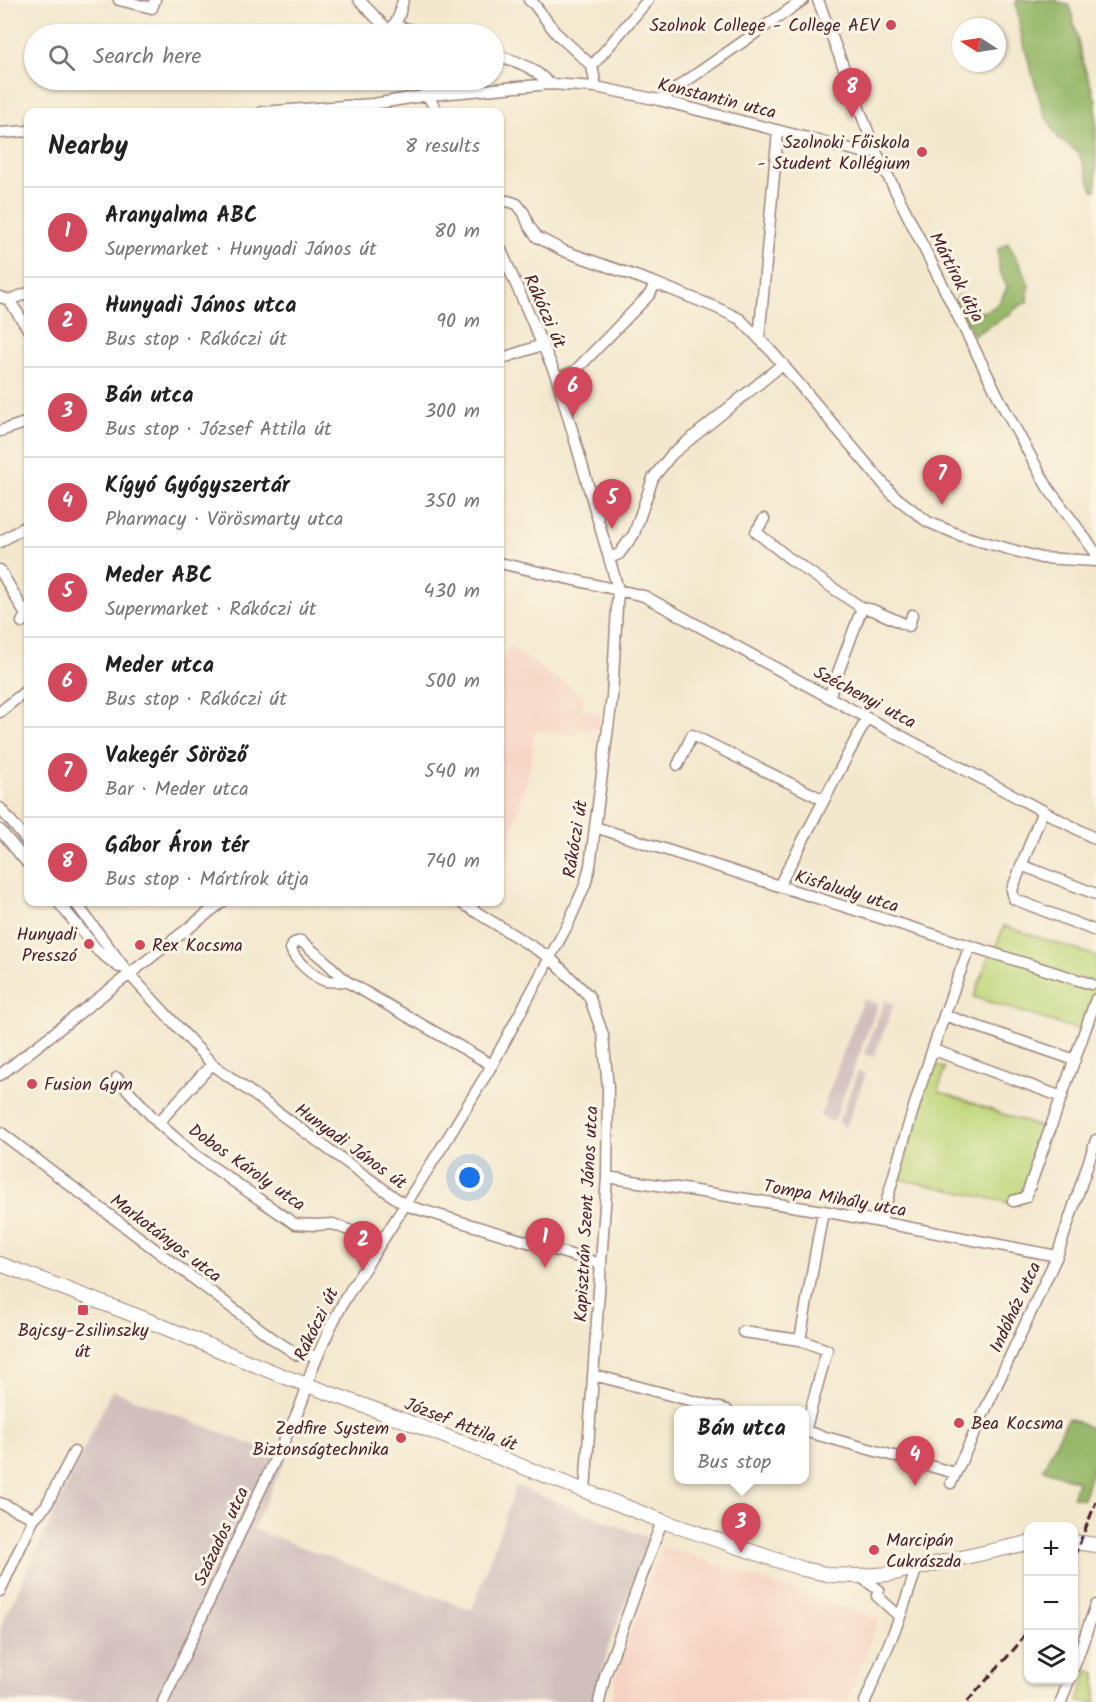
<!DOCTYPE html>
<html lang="en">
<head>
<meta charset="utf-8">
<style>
	:root { --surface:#fff; --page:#f6f6f6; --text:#222; --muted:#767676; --line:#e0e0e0; --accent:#d1495b }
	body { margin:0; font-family:Kalam,sans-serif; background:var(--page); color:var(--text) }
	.controls { position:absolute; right:18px; bottom:18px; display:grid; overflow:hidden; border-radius:12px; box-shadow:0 2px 4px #0004 }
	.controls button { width:54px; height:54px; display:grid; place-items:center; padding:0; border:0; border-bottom:2px solid var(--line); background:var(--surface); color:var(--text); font:30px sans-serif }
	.compass { position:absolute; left:952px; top:18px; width:54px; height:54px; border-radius:50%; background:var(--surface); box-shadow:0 2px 4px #0004; rotate:282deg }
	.you { position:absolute; left:470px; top:1178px; width:21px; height:21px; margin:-15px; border:4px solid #fff; border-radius:50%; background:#1a73e8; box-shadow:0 0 0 9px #1a73e833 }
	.badge { display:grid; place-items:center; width:39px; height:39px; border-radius:50%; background:var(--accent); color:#fff; font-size:20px; font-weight:700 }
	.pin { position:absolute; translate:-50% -50px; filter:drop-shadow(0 2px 3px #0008) }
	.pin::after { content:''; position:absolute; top:32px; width:21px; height:18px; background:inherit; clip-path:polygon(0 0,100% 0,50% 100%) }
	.popup { position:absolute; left:674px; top:1406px; width:135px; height:78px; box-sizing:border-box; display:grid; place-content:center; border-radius:12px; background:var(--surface); filter:drop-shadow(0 2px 4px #0005); font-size:20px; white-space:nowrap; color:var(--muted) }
	.popup b { font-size:22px; color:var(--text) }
	.popup::after { content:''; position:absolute; left:50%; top:100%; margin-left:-12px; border:12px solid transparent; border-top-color:var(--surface) }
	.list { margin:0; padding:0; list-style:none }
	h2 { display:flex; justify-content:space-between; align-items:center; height:78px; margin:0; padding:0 24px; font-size:26px }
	h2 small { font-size:20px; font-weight:400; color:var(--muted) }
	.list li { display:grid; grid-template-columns:39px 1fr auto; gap:18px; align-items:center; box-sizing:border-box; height:90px; padding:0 24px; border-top:2px solid var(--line) }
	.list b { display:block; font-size:22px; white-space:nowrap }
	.list p { margin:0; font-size:20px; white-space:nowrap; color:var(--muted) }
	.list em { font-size:20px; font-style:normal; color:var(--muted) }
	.icon { flex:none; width:33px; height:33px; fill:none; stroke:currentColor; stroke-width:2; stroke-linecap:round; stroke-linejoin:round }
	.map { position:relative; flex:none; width:1096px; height:1702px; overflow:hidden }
	.search { position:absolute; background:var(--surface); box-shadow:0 2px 4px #0004; left:24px; top:24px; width:480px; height:66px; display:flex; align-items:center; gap:15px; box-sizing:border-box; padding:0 21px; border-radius:33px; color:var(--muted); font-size:22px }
	.panel { position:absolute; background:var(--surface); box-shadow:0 2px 4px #0004; left:24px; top:108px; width:480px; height:798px; border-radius:12px }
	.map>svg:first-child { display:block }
</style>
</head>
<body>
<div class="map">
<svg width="1096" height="1702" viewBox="0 0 1096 1702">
	<rect width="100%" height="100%" fill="#fcf5e5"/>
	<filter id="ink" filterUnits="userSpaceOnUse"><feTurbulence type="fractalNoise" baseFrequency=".0167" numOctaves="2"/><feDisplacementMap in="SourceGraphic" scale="12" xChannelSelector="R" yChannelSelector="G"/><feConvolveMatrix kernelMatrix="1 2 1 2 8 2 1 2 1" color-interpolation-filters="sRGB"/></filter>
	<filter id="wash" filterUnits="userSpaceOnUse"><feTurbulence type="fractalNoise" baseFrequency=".008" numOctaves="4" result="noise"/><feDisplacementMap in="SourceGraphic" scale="24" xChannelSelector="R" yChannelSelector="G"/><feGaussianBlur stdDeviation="1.35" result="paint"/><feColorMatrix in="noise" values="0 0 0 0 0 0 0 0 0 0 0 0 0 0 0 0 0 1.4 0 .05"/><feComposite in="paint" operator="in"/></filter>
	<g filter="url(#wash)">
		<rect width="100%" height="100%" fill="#f3e8cd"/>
		<path fill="#f5d2c2" d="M509 647 584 696 582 709 599 713V729L578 728 577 735 535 731 530 767 507 854 500 850V663Z
			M662 1546 879 1619 847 1702H612L616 1677 623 1655Z"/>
		<path fill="#d1bfbd" d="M863 999 878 1004 834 1122 820 1116Z
			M885 1000 894 1004 874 1057 864 1054Z
			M858 1071 866 1074 846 1127 838 1123Z
			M112 1390 286 1458 253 1529 472 1610 516 1486 649 1538 608 1647 596 1702H0V1628Z"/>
		<path fill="#bfd77b" stroke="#847b53" stroke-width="1.5" d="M1004 926 1096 956V1000L1085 1032 974 997 990 953 993 954Z
			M929 1063 945 1068 938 1091 1051 1131 1019 1205 899 1179 895 1173Z
			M1088 1670 1096 1673V1702H1078Z"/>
		<path fill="#97b86b" stroke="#706c4b" stroke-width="1.5" d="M1017 0H1054L1070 6 1083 63 1096 101V190H1093L1079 153 1059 139 1044 114 1022 39 1016 3Z
			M1008 243 1023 270 1029 286 1028 301 1015 309 1009 315 974 335 955 301 958 296H963L968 304 978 312C995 311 1001 302 1007 287L999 269 998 249Z
			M1068 1418 1096 1430V1458L1083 1499 1073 1497 1077 1481 1043 1469Z"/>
	</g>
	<g filter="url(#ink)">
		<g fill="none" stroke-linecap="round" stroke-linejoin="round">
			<g stroke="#9e847c" stroke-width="13">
				<path id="minor" d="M119 0 152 8 155 0
					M359 0 392 34
					M529 0 534 4 556 33 592 66 596 87
					M818 0 875 150 1003 406 1048 488 1096 553
					M390 32 399 16 403 0
					M392 34 401 27 426 34
					M494 55C517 61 532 66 550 84
					M592 66 648 0
					M419 80 437 112
					M659 100 803 0
					M262 112 373 104 429 95 550 84 596 87 659 100 862 152 875 150
					M0 133 28 131
					M500 202 508 201 517 204 524 213 529 226 537 237 564 251 655 283 715 307 740 319 772 352 893 495 928 522 962 536 1041 558 1096 561
					M0 297 9 300 28 293
					M9 300 28 329
					M759 339 778 131
					M500 359 542 345
					M557 378 575 371 650 294 655 283
					M0 431 28 422
					M764 519 756 532 789 558 862 608 873 610 909 626 912 615
					M0 542 28 525
					M609 558 619 554 634 534 653 478 672 454 783 364
					M500 563 644 596 867 718 1096 839
					M0 570 26 615 22 622
					M829 697 862 608
					M0 712 28 689
					M678 765 692 735 824 800
					M0 808 28 842
					M1043 810 1012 890 1014 899 1096 931
					M595 827 779 886 1091 984
					M0 830 28 864
					M1021 865 1096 894
					M779 886 867 718
					M58 902 98 951 119 967
					M75 902 129 974 212 1064 405 1205 601 1264
					M460 902 549 957 589 996 603 1035 608 1088 607 1177 585 1491
					M346 981C340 981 332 982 326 981 315 978 294 960 291 949L294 943 301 941 324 960 346 981 492 1065
					M944 1015 1075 1060
					M934 1050 1062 1097
					M0 1075 222 902
					M117 1078 158 1123 194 1154 295 1224 315 1225 333 1224 351 1231 377 1249
					M158 1123 212 1064
					M0 1132 272 1338 298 1355 318 1356
					M607 1177 823 1211 1057 1256
					M1013 1201 1026 1197 1096 999
					M881 1221C894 1176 906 1130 921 1085 936 1038 952 992 970 946
					M743 1332 800 1340
					M594 1375 727 1410
					M804 1431 955 1473
					M805 1431 827 1350 800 1340 823 1211
					M951 1483 1057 1256 1096 1140
					M0 1503 34 1518
					M859 1576 879 1590 877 1596 900 1617
					M0 1591 34 1518 46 1506 74 1452
					M1074 1667 1096 1605
					M163 1702 247 1518 295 1418 303 1399 312 1369 330 1328 345 1299 449 1136 492 1065 568 924 585 885 590 866 612 697 618 589 557 378 500 248
					M599 1702 605 1676 662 1521
					M865 1702 900 1617 917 1567
					M1061 1702 1069 1680"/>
			</g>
			<g stroke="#9e847c" stroke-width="16">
				<path id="major" d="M0 1264 142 1318 280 1375 403 1420 662 1521 803 1569 831 1575 859 1576 890 1574 1028 1543
					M1074 1542 1096 1545"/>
			</g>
			<use href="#minor" stroke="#fff" stroke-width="10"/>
			<use href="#major" stroke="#fff" stroke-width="14"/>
			<path stroke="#4a1f2b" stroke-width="3" stroke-dasharray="9 4.5" stroke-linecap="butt" d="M1074 1557 1096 1502
				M967 1702 1016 1647 1028 1630"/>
		</g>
	</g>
	<g fill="#d1495b" stroke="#fcf5e5" stroke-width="2">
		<circle cx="891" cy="25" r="6"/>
		<circle cx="922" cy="152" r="6"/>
		<circle cx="89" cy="944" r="6"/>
		<circle cx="140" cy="945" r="6"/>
		<circle cx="32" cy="1084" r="6"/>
		<rect x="77" y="1304" width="12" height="12" rx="3"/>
		<circle cx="959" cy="1423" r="6"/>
		<circle cx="401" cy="1438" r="6"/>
		<circle cx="874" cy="1550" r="6"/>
	</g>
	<g text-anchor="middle" stroke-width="6" stroke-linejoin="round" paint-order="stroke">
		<g font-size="18" fill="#4a1f2b" stroke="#fcf5e5" text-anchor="end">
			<text x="879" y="31">Szolnok College - College AEV</text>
			<text x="910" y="148">Szolnoki Főiskola<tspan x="910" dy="21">- Student Kollégium</tspan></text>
			<text x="77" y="940">Hunyadi<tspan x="77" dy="21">Presszó</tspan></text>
			<text x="152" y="951" text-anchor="start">Rex Kocsma</text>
			<text x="44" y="1090" text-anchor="start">Fusion Gym</text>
			<text x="83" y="1336" text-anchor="middle">Bajcsy-Zsilinszky<tspan x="83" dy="21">út</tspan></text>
			<text x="971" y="1429" text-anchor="start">Bea Kocsma</text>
			<text x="389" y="1434">Zedfire System<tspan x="389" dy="21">Biztonságtechnika</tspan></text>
			<text x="886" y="1546" text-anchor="start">Marcipán<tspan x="886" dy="21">Cukrászda</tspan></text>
		</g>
		<g font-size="18" fill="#4a1f2b" stroke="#fcf5e5">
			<text transform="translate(717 98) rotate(14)" y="6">Konstantin utca</text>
			<text transform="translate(957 277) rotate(63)" y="6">Mártírok útja</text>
			<text transform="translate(545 311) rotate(66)" y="6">Rákóczi út</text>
			<text transform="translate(865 697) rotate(28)" y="6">Széchenyi utca</text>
			<text transform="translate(575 839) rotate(-81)" y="6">Rákóczi út</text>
			<text transform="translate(847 891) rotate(17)" y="6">Kisfaludy utca</text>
			<text transform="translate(351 1146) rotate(36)" y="6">Hunyadi János út</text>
			<text transform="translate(247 1167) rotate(35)" y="6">Dobos Károly utca</text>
			<text transform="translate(835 1198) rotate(10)" y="6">Tompa Mihály utca</text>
			<text transform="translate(586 1214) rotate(-87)" y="6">Kapisztrán Szent János utca</text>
			<text transform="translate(166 1238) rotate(37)" y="6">Markotányos utca</text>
			<text transform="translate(1015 1307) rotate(-65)" y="6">Indóház utca</text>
			<text transform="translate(316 1324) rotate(-64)" y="6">Rákóczi út</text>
			<text transform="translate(461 1424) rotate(21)" y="6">József Attila út</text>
			<text transform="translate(221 1536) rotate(-65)" y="6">Százados utca</text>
		</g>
	</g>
</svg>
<div class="controls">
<button>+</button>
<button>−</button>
<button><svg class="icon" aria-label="layers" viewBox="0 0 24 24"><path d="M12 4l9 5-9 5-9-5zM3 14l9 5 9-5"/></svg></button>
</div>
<svg class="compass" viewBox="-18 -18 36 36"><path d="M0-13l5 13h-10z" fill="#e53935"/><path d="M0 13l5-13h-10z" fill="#767676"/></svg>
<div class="you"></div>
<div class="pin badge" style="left:545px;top:1268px">1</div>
<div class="pin badge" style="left:363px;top:1271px">2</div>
<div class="pin badge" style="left:741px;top:1553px">3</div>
<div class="popup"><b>Bán utca</b>Bus stop</div>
<div class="pin badge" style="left:915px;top:1486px">4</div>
<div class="pin badge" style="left:612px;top:529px">5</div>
<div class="pin badge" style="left:573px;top:417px">6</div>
<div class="pin badge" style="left:942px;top:505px">7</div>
<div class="pin badge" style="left:852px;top:118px">8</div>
<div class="search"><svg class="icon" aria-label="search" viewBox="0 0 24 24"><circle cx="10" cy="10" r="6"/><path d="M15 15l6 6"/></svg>Search here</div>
<section class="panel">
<h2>Nearby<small>8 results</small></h2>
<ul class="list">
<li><span class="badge">1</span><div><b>Aranyalma ABC</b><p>Supermarket · Hunyadi János út</p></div><em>80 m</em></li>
<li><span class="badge">2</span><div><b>Hunyadi János utca</b><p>Bus stop · Rákóczi út</p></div><em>90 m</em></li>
<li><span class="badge">3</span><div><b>Bán utca</b><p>Bus stop · József Attila út</p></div><em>300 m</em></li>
<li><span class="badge">4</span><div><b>Kígyó Gyógyszertár</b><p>Pharmacy · Vörösmarty utca</p></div><em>350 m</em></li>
<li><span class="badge">5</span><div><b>Meder ABC</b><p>Supermarket · Rákóczi út</p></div><em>430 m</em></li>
<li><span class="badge">6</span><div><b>Meder utca</b><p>Bus stop · Rákóczi út</p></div><em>500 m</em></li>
<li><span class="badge">7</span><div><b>Vakegér Söröző</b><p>Bar · Meder utca</p></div><em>540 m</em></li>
<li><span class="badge">8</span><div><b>Gábor Áron tér</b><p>Bus stop · Mártírok útja</p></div><em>740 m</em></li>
</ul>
</section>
</div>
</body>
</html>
